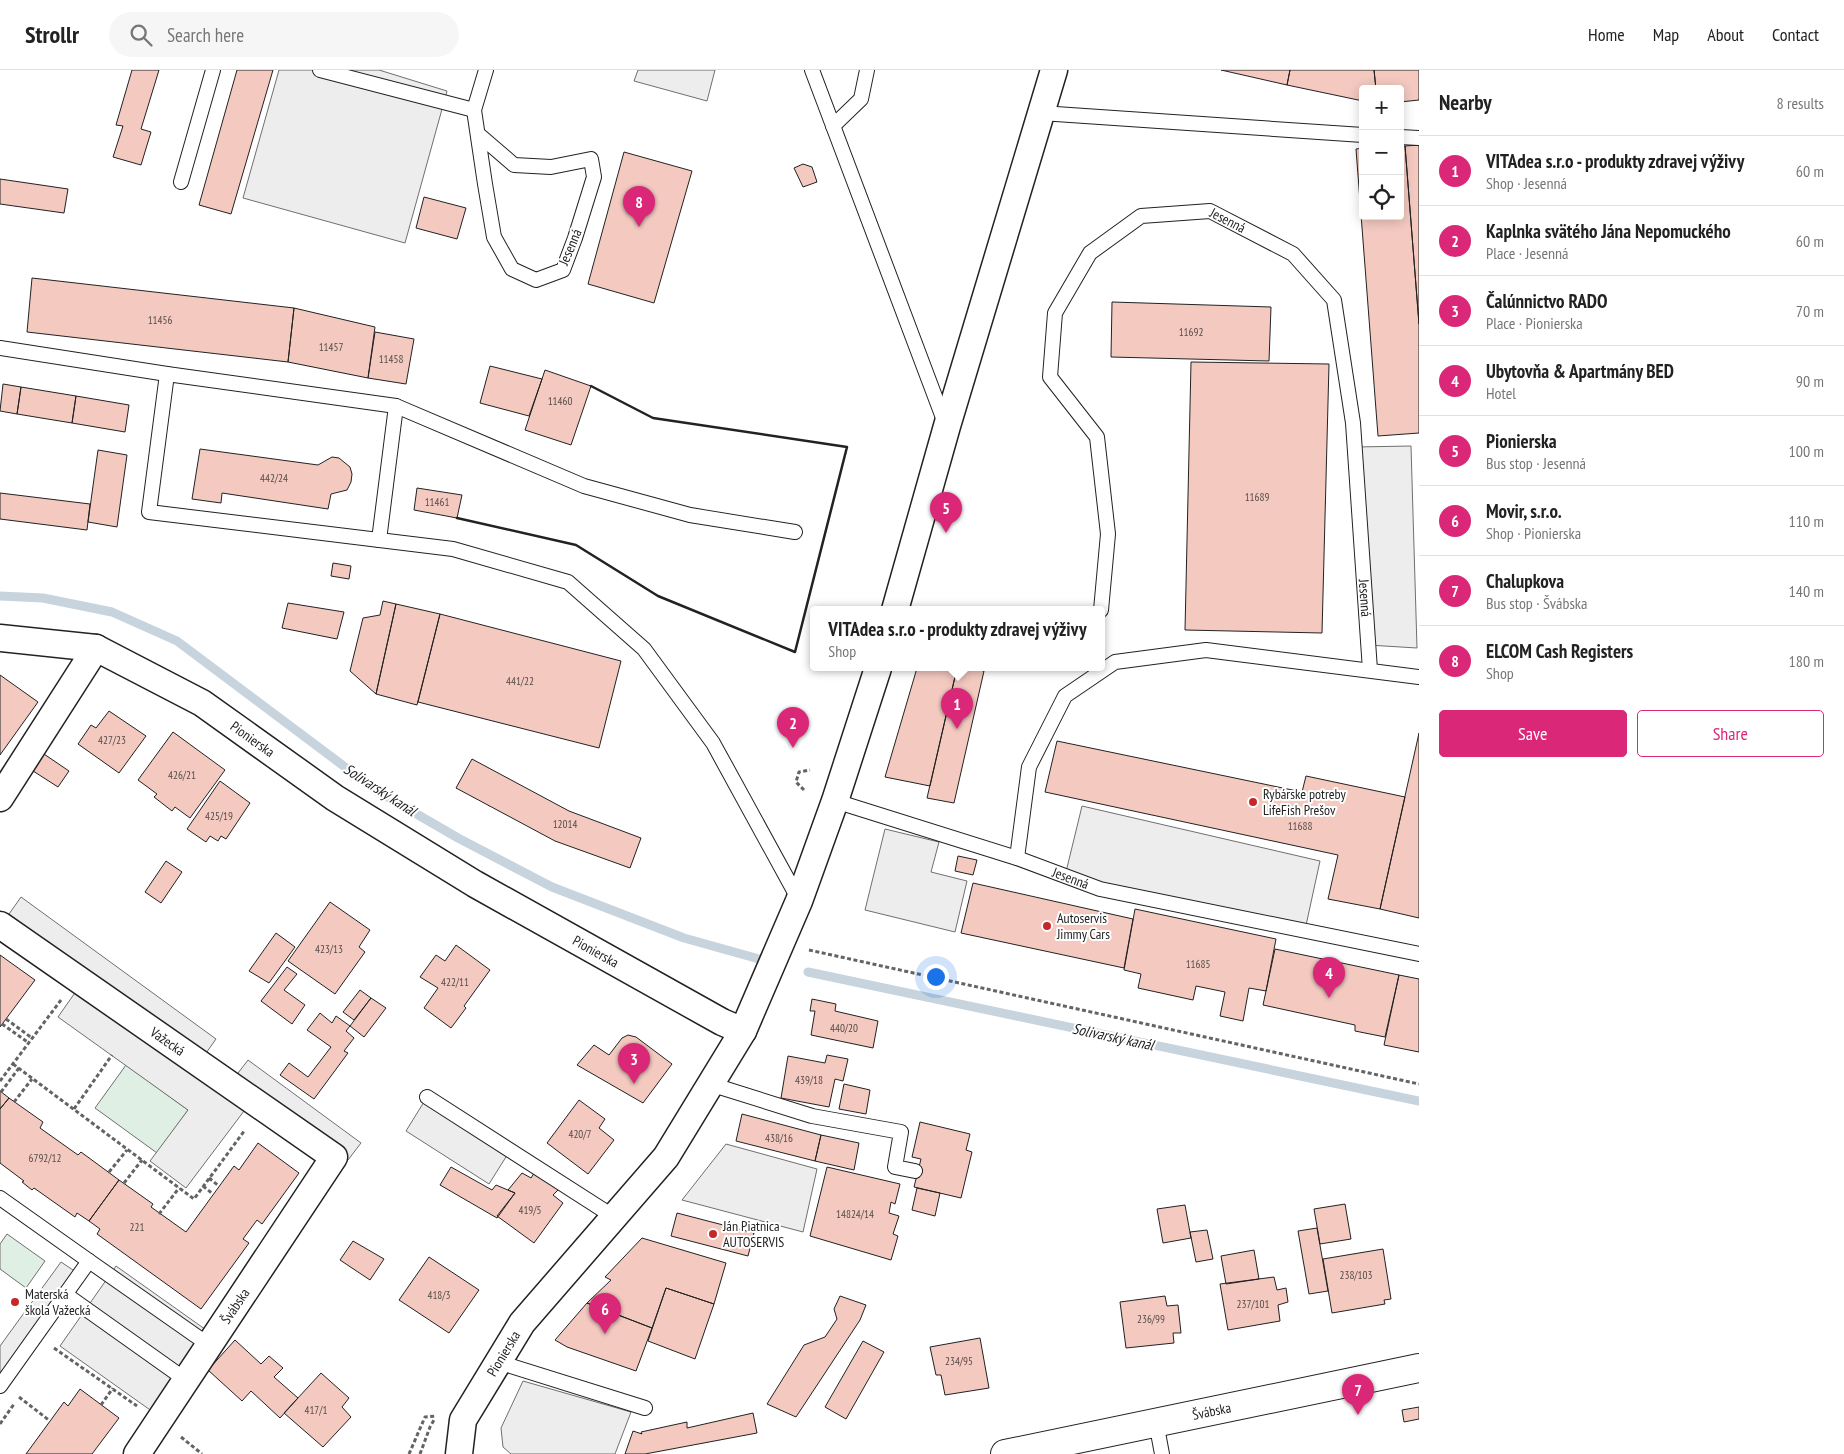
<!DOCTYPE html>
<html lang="en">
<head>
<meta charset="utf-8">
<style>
	:root { --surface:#fff; --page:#f6f6f6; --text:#222; --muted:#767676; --line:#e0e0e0; --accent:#db2777 }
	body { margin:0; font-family:"PT Sans Narrow",sans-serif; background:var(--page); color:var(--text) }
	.controls { position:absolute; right:15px; top:15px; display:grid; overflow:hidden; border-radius:5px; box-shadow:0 2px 12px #0003 }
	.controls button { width:45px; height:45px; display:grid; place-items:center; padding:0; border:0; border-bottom:1px solid var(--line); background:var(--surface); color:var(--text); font:25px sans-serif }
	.you { position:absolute; left:935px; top:906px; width:18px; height:18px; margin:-12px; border:4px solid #fff; border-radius:50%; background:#1a73e8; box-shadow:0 0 0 8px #1a73e833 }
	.badge { display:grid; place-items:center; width:32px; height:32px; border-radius:50%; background:var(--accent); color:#fff; font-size:16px; font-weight:700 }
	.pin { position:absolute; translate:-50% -41px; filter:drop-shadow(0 1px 2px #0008) }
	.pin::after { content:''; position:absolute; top:26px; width:18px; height:15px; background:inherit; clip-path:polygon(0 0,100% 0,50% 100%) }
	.popup { position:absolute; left:810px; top:536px; width:295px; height:65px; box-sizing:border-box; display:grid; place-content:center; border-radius:5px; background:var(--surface); filter:drop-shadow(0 1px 4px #0005); font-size:16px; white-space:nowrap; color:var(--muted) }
	.popup b { font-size:19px; color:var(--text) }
	.popup::after { content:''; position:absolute; left:50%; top:100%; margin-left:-10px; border:10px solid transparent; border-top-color:var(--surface) }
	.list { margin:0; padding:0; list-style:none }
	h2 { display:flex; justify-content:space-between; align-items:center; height:65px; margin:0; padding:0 20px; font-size:21px }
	h2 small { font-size:16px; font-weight:400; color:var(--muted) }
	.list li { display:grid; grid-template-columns:32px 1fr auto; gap:15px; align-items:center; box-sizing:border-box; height:70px; padding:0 20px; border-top:1px solid var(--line) }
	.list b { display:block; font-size:19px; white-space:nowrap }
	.list p { margin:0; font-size:16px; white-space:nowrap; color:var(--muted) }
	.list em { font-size:16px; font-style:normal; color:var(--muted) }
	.actions { display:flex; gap:10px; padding:15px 20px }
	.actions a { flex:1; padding:11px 0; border:1px solid var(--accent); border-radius:5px; text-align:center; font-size:18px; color:var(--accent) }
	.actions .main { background:var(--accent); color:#fff }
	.icon { flex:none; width:28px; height:28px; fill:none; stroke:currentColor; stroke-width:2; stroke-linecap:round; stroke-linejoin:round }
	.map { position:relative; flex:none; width:1419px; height:1384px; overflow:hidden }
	header { display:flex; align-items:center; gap:30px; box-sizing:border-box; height:70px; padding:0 25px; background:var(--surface); border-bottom:1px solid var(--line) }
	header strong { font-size:24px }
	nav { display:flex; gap:28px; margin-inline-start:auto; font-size:18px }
	.search { width:350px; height:45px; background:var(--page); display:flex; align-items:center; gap:12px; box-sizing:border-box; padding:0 18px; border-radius:28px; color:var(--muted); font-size:19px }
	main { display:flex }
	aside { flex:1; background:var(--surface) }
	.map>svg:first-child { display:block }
</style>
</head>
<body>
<header>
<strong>Strollr</strong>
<div class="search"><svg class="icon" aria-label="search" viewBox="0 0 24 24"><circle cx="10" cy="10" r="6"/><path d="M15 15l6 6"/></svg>Search here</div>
<nav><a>Home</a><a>Map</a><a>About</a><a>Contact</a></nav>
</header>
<main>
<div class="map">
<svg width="1419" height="1384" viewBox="0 0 1419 1384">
	<rect width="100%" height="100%" fill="#fff"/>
	<path fill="#e0efe3" stroke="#6f6f6f" d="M126 995 188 1040 157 1083 95 1038Z
		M7 1164 45 1191 26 1218 0 1199V1174Z"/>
	<path fill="#ededed" stroke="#6f6f6f" d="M279 0H379L447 21 405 173 243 128Z
		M638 0H715L707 31 634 11Z
		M1411 376 1417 578 1368 575 1355 377Z
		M1082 736 1320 791 1305 860 1065 806Z
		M885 759 939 772 931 802 967 811 955 862 865 840Z
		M21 827 216 969 204 986 9 844Z
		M79 917 247 1037 186 1118 150 1091 188 1040 58 947Z
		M248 990 361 1073 348 1090 235 1007Z
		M427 1027 511 1079 489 1114 406 1061Z
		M726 1074 817 1099 803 1162 682 1130Z
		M61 1192 79 1204 0 1315V1276Z
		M116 1196 209 1262 153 1342 60 1276Z
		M523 1311 631 1342 615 1384H511L503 1377 501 1358Z"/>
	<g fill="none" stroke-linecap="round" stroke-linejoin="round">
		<path stroke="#c7d3dd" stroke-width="9" d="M0 526 43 528 112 542 177 571 377 721 458 768 552 817 684 868 770 892
			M808 902 1419 1031"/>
	</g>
	<path fill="#f3c9c0" stroke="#222" d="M132 0H159L141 59 151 62 141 95 113 87 123 56 116 55Z
		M237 0H273L231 144 199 135Z
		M1221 0H1290L1287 15Z
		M1290 0H1374L1376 19H1363V31L1287 15Z
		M1374 0H1419V30L1400 32V19H1376Z
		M1419 75V254L1405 76Z
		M1400 76H1405L1419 254V363L1378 366 1356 79 1363 78V146H1400Z
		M624 82 692 101 654 233 588 214Z
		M803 94 812 97 817 112 803 117 794 98Z
		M0 109 68 119 64 143 0 134Z
		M424 127 466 138 457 169 416 158Z
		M32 208 294 238 288 292 27 262Z
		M1112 232 1271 237 1269 291 1111 287Z
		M294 238 375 257 368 308 288 292Z
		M375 262 414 269 406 314 368 308Z
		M1191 292 1329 294 1322 563 1185 560Z
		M490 296 542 309 529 346 480 333Z
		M545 300 591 316 571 375 525 360Z
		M3 314 21 317 17 344 0 341Z
		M21 317 76 326 72 353 17 344Z
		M76 326 129 335 125 362 72 353Z
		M200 379 318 395 332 387 339 388 350 397 352 404 351 412 347 420 331 424 328 439 222 423 221 433 192 429Z
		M98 380 127 385 117 457 88 452Z
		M417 418 462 425 457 448 414 440Z
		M0 423 90 434 87 460 0 449Z
		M333 493 351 496 349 509 331 506Z
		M383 531 396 534 376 624 350 601 363 548 380 545Z
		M288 533 344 542 337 569 282 558Z
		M396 534 440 544 417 635 376 624Z
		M440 544 621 591 599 678 418 632Z
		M917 598H957L930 716 885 707Z
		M957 598H970L984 601 954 733 927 728Z
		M0 605 38 632 0 685Z
		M109 641 146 666 119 703 78 674 91 655 96 658Z
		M173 662 225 700 190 748 175 737 172 741 154 727 157 724 138 710Z
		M1419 663V848L1380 839Z
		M1057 671 1302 722 1306 706 1405 727 1380 839 1328 829 1338 785 1045 722Z
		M41 682 69 701 58 717 30 699Z
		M472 689 569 741 641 768 630 798 555 771 456 718Z
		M220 711 250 733 226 769 221 766 218 771 210 766 206 772 187 759Z
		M958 786 977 790 973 805 955 801Z
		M166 791 182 802 161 833 145 822Z
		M973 813 1133 849 1124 898 961 863Z
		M330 832 370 860 359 877 365 882 335 924 288 891Z
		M1135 839 1276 869 1266 921 1249 918 1243 951 1220 946 1225 922 1196 916 1193 930 1138 918 1141 904 1124 900Z
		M276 863 295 877 269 913 249 901Z
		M456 875 490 900 464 936 466 938 451 958 424 938 438 918 420 907 436 885 445 891Z
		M1275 879 1399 905 1385 967 1355 961V955L1263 935Z
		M0 885 35 910 0 957Z
		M287 897 297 904 284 920 305 935 292 954 261 931Z
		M1399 905 1419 909V982L1384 975Z
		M360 920 371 928 354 950 343 942Z
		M371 928 386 938 364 967 350 956Z
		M812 929 836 934 835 941 878 951 873 978 811 965 815 941H810Z
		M320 943 332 953 336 946 350 956 346 961 354 968 344 981 348 983 314 1029 280 1005 289 993 308 1007 331 977 307 960Z
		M628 965 636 967 672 994 643 1033 577 995 594 975 609 985 622 968Z
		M827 985 848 989 843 1011 835 1009 829 1037 781 1028 788 986 825 993Z
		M844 1014 870 1020 866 1044 839 1039Z
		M0 1021 9 1028 0 1039Z
		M9 1028 43 1052 40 1058 78 1085 81 1082 119 1110 89 1151 77 1143 75 1147 34 1118 32 1120 22 1112 24 1111 0 1093V1039Z
		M579 1030 605 1049 599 1058 614 1070 588 1104 547 1073Z
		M742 1044 821 1065 815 1091 736 1071Z
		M920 1052 970 1064 966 1080 972 1082 961 1128 914 1117 921 1089 912 1087Z
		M821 1065 859 1073 854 1100 815 1091Z
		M258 1073 299 1103 262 1154 257 1150 243 1169 249 1173 201 1239 97 1164 100 1159 89 1151 119 1110 153 1134 151 1137 186 1162 234 1096 239 1100Z
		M451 1097 492 1120 496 1115 515 1123 497 1148 440 1115Z
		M827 1097 900 1114 895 1134 891 1132 889 1143 899 1146 893 1164 898 1166 891 1190 810 1166Z
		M536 1100 561 1117 553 1125 563 1133 534 1173 497 1146 515 1123 508 1120 522 1103 531 1108Z
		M917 1118 940 1123 935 1146 912 1140Z
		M1345 1134 1351 1169 1320 1174 1314 1139Z
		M1185 1135 1191 1168 1163 1173 1157 1139Z
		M677 1143 754 1163 748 1186 671 1166Z
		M1317 1158 1328 1221 1309 1224 1298 1161Z
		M1207 1160 1213 1189 1196 1192 1190 1162Z
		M642 1168 726 1193 714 1234 666 1218 652 1258 587 1233 611 1210 605 1207Z
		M353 1171 384 1189 370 1210 340 1190Z
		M1383 1179 1391 1229 1384 1230 1385 1234 1332 1243 1323 1189Z
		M1254 1180 1259 1209 1226 1214 1221 1186Z
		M429 1187 479 1220 449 1263 399 1230Z
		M1274 1207 1277 1220 1286 1218 1288 1232 1278 1235 1280 1251 1228 1260 1220 1214Z
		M666 1218 714 1234 695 1289 648 1271Z
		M840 1226 866 1235 860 1250 796 1347 767 1334 804 1275 825 1267 837 1249 834 1239Z
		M1165 1226 1167 1236 1178 1235 1181 1263H1173L1174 1273 1126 1278 1120 1232Z
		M587 1233 652 1258 636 1301 567 1277 555 1270Z
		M980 1268 989 1318 945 1325 941 1305H936L930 1277Z
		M235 1270 261 1294 269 1286 283 1298 274 1307 298 1328 280 1348 251 1321 242 1331 208 1300Z
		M863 1271 884 1282 846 1349 825 1337Z
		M321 1303 349 1328 342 1337 351 1347 323 1377 284 1343Z
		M80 1319 119 1348 92 1384H26L64 1332 68 1336Z
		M1419 1337V1349L1404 1352 1402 1340Z
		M753 1343 757 1363 645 1384H625L633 1361 642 1364 641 1362 687 1352V1358Z"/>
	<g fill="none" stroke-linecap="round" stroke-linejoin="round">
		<g stroke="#222" stroke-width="16">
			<g id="service">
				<path d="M320 0 474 40"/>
				<path d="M812 0 945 353"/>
				<path d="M1041 43 1363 65"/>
				<path d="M833 56 861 29 867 0"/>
				<path d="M478 64 514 95 551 97 591 89 594 107 575 168 563 200 536 210 512 199 494 167 485 114 474 40 486 0"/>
				<path d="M1400 67 1419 68"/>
				<path d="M181 112 213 0"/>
				<path d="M0 278 167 304"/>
				<path d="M795 462 690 445 584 416 396 336 167 304 149 442 453 479 568 512 644 579 713 673 799 830"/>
				<path d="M379 470 396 336"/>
				<path id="s1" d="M1101 540 1108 464 1097 367 1050 307 1055 243 1090 183 1141 146 1210 141 1293 184 1334 230 1353 353 1370 600"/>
				<path id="s2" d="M835 731 1017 788 1100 819 1419 884"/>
				<path d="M1017 788 1029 697 1065 626 1115 592 1206 580 1419 607"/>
				<path d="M710 1014 812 1046 901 1062 895 1097 915 1101"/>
				<path d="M427 1027 614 1147"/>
				<path d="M0 1128 89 1191"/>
				<path d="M65 1224 186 1310"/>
				<path d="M498 1292 645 1338"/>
				<path d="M0 1316 89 1191 209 1275"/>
				<path d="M1156 1352 1162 1384"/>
			</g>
		</g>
		<g stroke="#222" stroke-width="29">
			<g id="minor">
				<path d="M895 540 947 356 1054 0"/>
				<path id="s3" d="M0 568 96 578 202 633 335 728 475 814 722 952 743 961"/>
				<path d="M0 728 96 578"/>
				<path id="s4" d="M0 855 334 1087 137 1384"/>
				<path id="s5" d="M459 1384 463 1350 522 1253 666 1087 743 961 799 831 835 731 878 598"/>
			</g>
		</g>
		<g stroke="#222" stroke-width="30">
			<g id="tertiary">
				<path id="s6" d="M1005 1384 1419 1298"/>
			</g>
		</g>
		<path stroke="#646464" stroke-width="3" stroke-dasharray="4 2.5" stroke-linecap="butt" d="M804 720 796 712 799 702 810 700
			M809 880 1419 1014
			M6 949 32 968
			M2 954 29 973
			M13 994 194 1129 245 1060
			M0 1011 61 930
			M1 1022 19 998
			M14 1032 32 1009
			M74 1039 112 985
			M109 1102 127 1080
			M209 1108 219 1116
			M124 1113 142 1090
			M203 1116 213 1124
			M159 1144 179 1118
			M54 1278 137 1336
			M19 1327 50 1351
			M101 1335 113 1318
			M0 1354 14 1334
			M181 1367 202 1384
			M409 1384 425 1347 436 1346
			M420 1384 430 1357 434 1350"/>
		<use href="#service" stroke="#fff" stroke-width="14"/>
		<use href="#minor" stroke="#fff" stroke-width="26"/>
		<use href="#tertiary" stroke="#fff" stroke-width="28"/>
		<path stroke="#222" stroke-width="2.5" d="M457 448 576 475 658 526 795 582 847 377 653 348 591 316"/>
	</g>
	<g fill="#c62828" stroke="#fff" stroke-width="2">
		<circle cx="1253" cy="732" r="5"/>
		<circle cx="1047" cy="856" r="5"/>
		<circle cx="713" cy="1164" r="5"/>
		<circle cx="15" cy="1232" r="5"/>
	</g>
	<g text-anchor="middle" stroke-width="4" stroke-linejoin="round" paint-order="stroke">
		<g font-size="11" fill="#564c4a">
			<text x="160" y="254">11456</text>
			<text x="1191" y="266">11692</text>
			<text x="331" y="281">11457</text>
			<text x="391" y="293">11458</text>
			<text x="560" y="335">11460</text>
			<text x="274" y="412">442/24</text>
			<text x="1257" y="431">11689</text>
			<text x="437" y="436">11461</text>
			<text x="520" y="615">441/22</text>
			<text x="112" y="674">427/23</text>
			<text x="182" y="709">426/21</text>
			<text x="219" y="750">425/19</text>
			<text x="565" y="758">12014</text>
			<text x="1300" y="760">11688</text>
			<text x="329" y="883">423/13</text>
			<text x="1198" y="898">11685</text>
			<text x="455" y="916">422/11</text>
			<text x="844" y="962">440/20</text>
			<text x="809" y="1014">439/18</text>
			<text x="580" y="1068">420/7</text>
			<text x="779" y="1072">438/16</text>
			<text x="45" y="1092">6792/12</text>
			<text x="530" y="1144">419/5</text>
			<text x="855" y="1148">14824/14</text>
			<text x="137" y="1161">221</text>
			<text x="1356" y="1209">238/103</text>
			<text x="439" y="1229">418/3</text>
			<text x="1253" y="1238">237/101</text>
			<text x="1151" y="1253">236/99</text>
			<text x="959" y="1295">234/95</text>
			<text x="316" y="1344">417/1</text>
		</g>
		<g font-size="14" fill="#222" stroke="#fff">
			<text dy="5" stroke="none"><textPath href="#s1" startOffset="536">Jesenná</textPath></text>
			<text transform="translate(570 177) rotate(-67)" y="5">Jesenná</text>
			<text dy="5" stroke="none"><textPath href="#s1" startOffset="971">Jesenná</textPath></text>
			<text dy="5" stroke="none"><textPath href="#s3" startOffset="278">Pionierska</textPath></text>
			<text dy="5" stroke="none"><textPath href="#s2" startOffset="248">Jesenná</textPath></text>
			<text dy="5" stroke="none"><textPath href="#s3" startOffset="682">Pionierska</textPath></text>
			<text dy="5" stroke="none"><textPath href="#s4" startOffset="204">Važecká</textPath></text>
			<text transform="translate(235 1236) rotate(-56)" y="5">Švábska</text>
			<text dy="5" stroke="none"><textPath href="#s5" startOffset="112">Pionierska</textPath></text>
			<text dy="5" stroke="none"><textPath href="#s6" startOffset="211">Švábska</textPath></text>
		</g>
		<g font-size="14" fill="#222" stroke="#fff" text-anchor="start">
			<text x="1263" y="729">Rybárske potreby<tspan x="1263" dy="16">LifeFish Prešov</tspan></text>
			<text x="1057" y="853">Autoservis<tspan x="1057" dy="16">Jimmy Cars</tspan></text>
			<text x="723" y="1161">Ján Piatnica<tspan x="723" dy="16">AUTOSERVIS</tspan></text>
			<text x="25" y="1229">Materská<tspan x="25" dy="16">škola Važecká</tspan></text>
		</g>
		<g font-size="15" font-style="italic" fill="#222" stroke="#fff">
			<text transform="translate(380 720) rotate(33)" y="5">Solivarský kanál</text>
			<text transform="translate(1113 967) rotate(12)" y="5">Solivarský kanál</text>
		</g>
	</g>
</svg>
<div class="controls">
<button>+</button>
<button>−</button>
<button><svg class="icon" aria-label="locate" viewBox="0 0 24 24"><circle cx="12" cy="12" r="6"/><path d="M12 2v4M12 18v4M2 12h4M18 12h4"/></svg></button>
</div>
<div class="you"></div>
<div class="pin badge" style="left:957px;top:659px">1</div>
<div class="popup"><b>VITAdea s.r.o - produkty zdravej výživy</b>Shop</div>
<div class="pin badge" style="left:793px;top:678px">2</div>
<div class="pin badge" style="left:634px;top:1014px">3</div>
<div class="pin badge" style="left:1329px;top:928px">4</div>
<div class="pin badge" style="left:946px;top:463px">5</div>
<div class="pin badge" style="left:605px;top:1264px">6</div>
<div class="pin badge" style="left:1358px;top:1345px">7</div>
<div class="pin badge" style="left:639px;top:157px">8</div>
</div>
<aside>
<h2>Nearby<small>8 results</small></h2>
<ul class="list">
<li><span class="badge">1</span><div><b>VITAdea s.r.o - produkty zdravej výživy</b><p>Shop · Jesenná</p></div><em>60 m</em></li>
<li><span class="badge">2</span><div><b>Kaplnka svätého Jána Nepomuckého</b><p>Place · Jesenná</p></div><em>60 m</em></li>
<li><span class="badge">3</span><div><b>Čalúnnictvo RADO</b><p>Place · Pionierska</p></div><em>70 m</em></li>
<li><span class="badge">4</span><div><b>Ubytovňa &amp; Apartmány BED</b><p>Hotel</p></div><em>90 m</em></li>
<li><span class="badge">5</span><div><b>Pionierska</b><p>Bus stop · Jesenná</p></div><em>100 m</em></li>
<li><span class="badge">6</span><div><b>Movir, s.r.o.</b><p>Shop · Pionierska</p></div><em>110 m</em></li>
<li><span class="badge">7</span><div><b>Chalupkova</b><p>Bus stop · Švábska</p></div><em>140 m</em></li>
<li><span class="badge">8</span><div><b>ELCOM Cash Registers</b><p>Shop</p></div><em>180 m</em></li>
</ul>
<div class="actions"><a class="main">Save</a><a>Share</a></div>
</aside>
</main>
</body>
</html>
